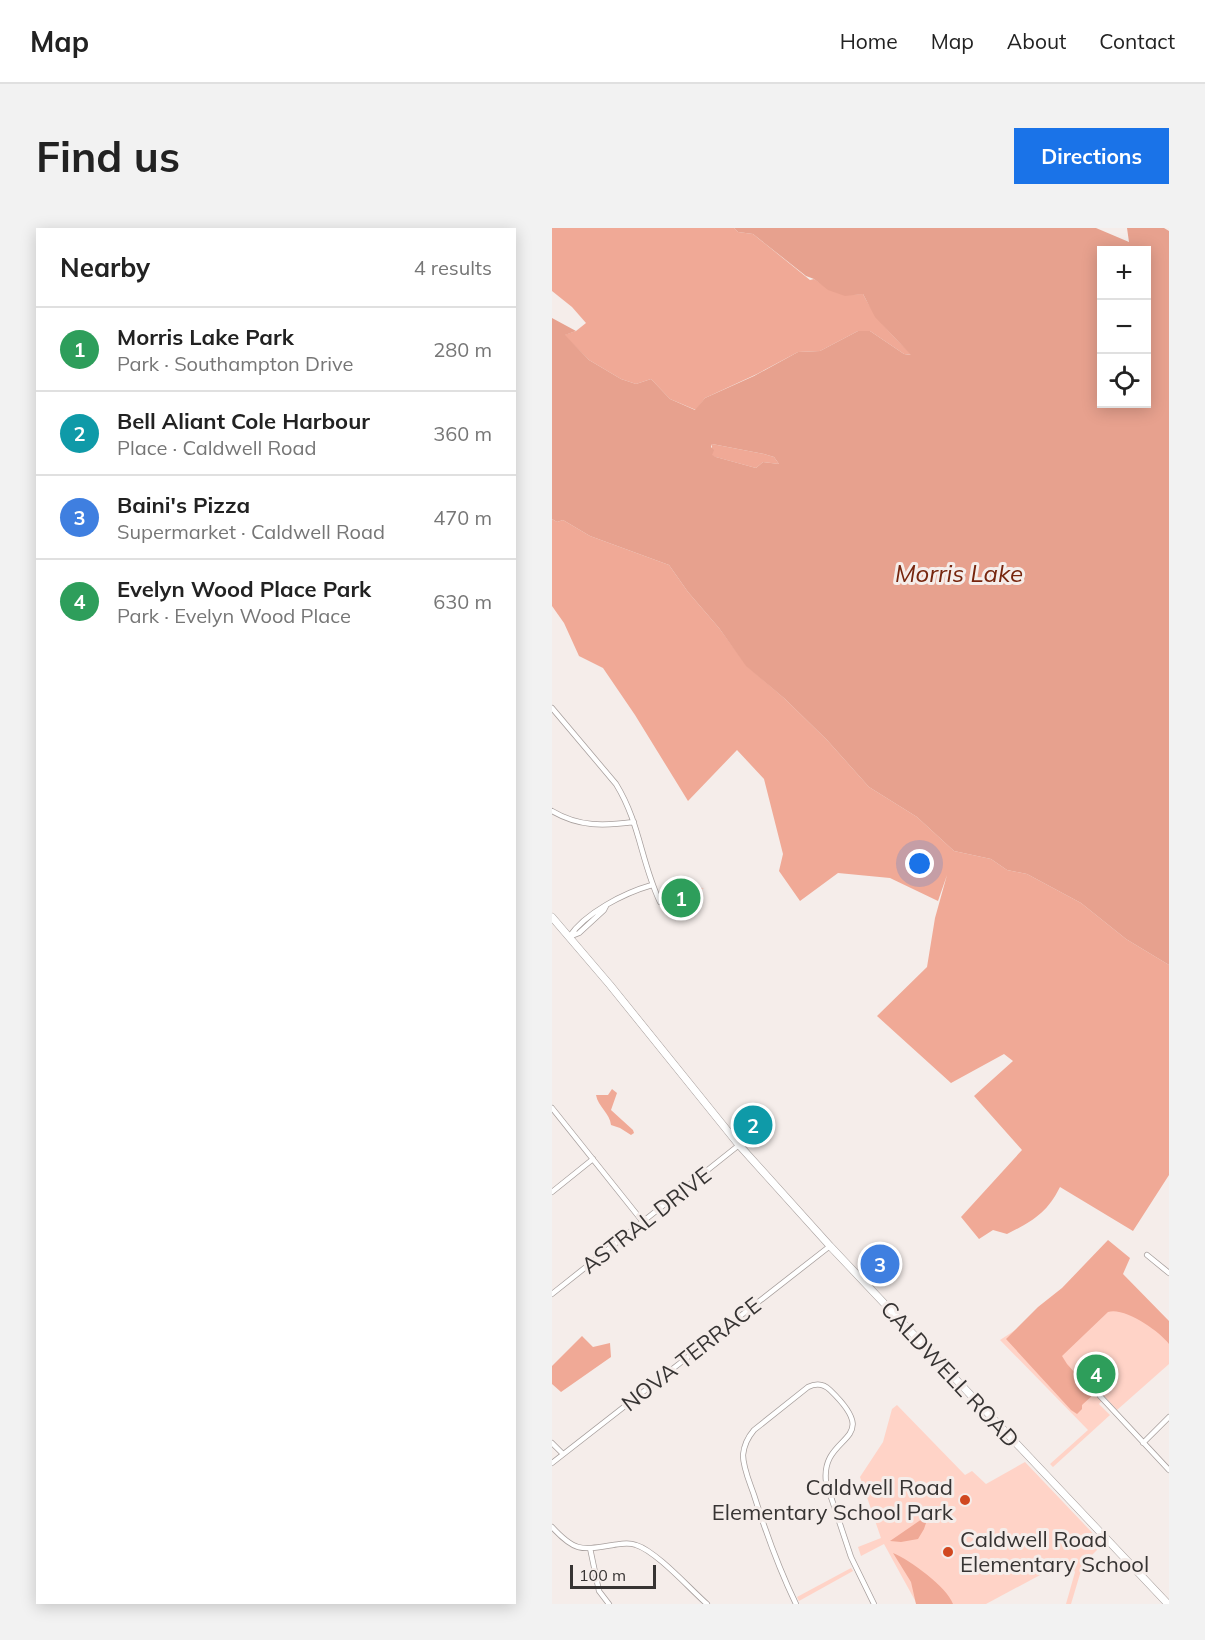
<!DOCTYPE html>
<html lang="en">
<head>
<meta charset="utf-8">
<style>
	:root { --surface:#fff; --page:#f2f2f2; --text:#222; --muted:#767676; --line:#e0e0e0; --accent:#1a73e8 }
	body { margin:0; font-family:Mulish,sans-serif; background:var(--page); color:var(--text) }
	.controls { position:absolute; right:18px; top:18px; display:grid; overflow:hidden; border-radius:0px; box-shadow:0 3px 15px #0003 }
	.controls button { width:54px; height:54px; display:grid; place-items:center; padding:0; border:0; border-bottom:2px solid var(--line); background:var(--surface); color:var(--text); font:30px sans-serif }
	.scale { position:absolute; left:18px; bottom:15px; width:86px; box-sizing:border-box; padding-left:6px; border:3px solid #373433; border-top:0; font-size:16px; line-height:21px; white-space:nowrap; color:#373433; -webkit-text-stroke:4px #f5edea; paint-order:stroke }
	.you { position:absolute; left:368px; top:636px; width:21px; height:21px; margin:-15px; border:4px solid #fff; border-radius:50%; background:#1a73e8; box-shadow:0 0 0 9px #1a73e833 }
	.badge { display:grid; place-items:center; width:39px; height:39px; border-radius:50%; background:var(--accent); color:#fff; font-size:20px; font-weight:700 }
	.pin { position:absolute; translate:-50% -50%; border:3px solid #fff; box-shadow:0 2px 6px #0006 }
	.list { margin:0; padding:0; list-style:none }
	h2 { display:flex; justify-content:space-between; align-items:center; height:78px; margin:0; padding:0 24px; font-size:26px }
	h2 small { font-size:20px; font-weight:400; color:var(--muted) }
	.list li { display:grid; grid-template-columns:39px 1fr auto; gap:18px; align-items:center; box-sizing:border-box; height:84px; padding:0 24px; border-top:2px solid var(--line) }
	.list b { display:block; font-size:22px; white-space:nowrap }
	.list p { margin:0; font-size:20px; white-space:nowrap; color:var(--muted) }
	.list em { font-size:20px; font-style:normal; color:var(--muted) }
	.icon { flex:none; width:33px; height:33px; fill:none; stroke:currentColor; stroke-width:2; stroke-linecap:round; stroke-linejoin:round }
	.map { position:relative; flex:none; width:617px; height:1376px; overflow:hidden; border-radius:0px }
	header { display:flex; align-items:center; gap:36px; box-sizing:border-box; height:84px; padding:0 30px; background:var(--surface); border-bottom:2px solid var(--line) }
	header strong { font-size:28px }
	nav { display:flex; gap:33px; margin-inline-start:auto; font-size:21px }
	.intro { display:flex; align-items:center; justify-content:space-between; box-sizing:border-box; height:144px; padding:0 36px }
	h1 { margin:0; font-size:42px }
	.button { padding:15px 27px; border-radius:0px; background:var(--accent); color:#fff; font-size:21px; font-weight:700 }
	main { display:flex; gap:36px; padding:0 36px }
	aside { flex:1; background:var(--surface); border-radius:0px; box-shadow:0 3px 15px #0003 }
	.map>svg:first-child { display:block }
</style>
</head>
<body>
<header>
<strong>Map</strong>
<nav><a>Home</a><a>Map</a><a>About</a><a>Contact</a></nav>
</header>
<div class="intro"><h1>Find us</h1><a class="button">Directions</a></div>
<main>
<aside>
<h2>Nearby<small>4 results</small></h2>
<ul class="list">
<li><span class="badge" style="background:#2e9e5b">1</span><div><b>Morris Lake Park</b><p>Park · Southampton Drive</p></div><em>280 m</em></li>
<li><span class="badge" style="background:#0f9aa8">2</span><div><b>Bell Aliant Cole Harbour</b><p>Place · Caldwell Road</p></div><em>360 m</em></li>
<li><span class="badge" style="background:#3f7fe0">3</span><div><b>Baini's Pizza</b><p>Supermarket · Caldwell Road</p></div><em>470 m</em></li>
<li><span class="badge" style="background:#2e9e5b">4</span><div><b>Evelyn Wood Place Park</b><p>Park · Evelyn Wood Place</p></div><em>630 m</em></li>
</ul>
</aside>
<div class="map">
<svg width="617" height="1376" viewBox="0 0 617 1376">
	<rect width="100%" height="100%" fill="#f5edea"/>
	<path fill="#ffd3c7" d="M136 659 152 660 126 681 116 665V662L120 660Z
		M551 1045 617 1113V1136L565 1182 553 1169 547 1176 558 1187 501 1239 498 1236 536 1202 448 1112Z
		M345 1177 413 1247 420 1243 434 1256 473 1234 551 1316 531 1336 519 1376H514L523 1344 516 1332 434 1376H365L332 1316 309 1328 306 1319 329 1310 308 1249 331 1214 340 1181Z
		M299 1340 301 1343 247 1373 245 1369Z"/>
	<path fill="#f0a996" d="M0 0H182L186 4 201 6 258 52 262 51C280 64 288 68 311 66 325 93 339 106 360 127L352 126 318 103H306L268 123 246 124 205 146 153 170 144 182 118 171 99 151 84 156 69 151 37 132 12 107 24 103 34 95 20 79 0 63Z
		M160 216 212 226 222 229 227 236 211 234 204 240 160 228Z
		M0 291 5 294 11 292 38 308 117 337 136 364 167 400 195 438 233 471 275 512 317 559 365 589 402 623 439 631 455 642 475 646 529 675 574 711 617 737V947L581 1003 508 959C495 985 481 993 455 1006L441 1002 427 1011 409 989 470 922 422 868 461 833 452 826 399 855 325 788 375 739 383 690 395 647 386 673 338 650 286 645 248 673 227 643 231 626 212 551 185 522 136 573 83 487 51 440 27 428 12 395 0 378Z
		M60 861 65 865 59 882 81 902 82 905 79 907 68 900 59 897C58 885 46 879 44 867H56Z
		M556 1012 578 1030 571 1046 617 1093V1116C607 1103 573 1079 556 1084L510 1128 515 1136 542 1166 530 1177V1181L525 1186 519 1182 454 1111 486 1079 510 1060Z
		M30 1108 41 1119 58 1115 59 1129 9 1164 0 1156V1138Z
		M370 1291 375 1292 372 1301 366 1311 349 1314 338 1313Z
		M341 1325C358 1332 395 1359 401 1376H364L359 1354Z"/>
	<path fill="#e7a18e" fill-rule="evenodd" d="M182 0H544L577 14 575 0H612L617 3V737L574 711 529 675 475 646 455 642 439 631 402 623 365 589 317 559 275 512 233 471 194 438 167 400 136 364 117 337 38 308 11 292 5 294 0 291V90L24 103 13 107 37 132 69 151 84 156 99 151 118 171 143 182 153 170 202 148 246 124 268 123 306 103H318L352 126 359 127 323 89 311 66 293 68 276 62 262 51 254 48 201 6 186 4ZM550 22H594V176H550ZM160 216 212 226 222 229 227 236 211 234 204 240 164 229 160 227 162 222 159 219Z"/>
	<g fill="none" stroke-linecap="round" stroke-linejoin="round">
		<g stroke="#a79f9d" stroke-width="6">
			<path id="street" d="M0 480 64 556C88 595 89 634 108 674
				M0 583C27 599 52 598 82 594
				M17 709C33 685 72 665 100 657
				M17 709 27 705 52 682 54 678
				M0 880 91 994
				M0 964 41 931
				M595 1027 617 1045
				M0 1066 187 917
				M548 1168 617 1242
				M0 1215 11 1226
				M591 1215 617 1189
				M0 1235 278 1018
				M0 1299C23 1324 29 1322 61 1317 69 1316 76 1314 84 1317 104 1323 138 1361 155 1376
				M38 1320 47 1363 57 1376
				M244 1376C227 1341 214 1305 202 1267 198 1255 191 1240 191 1227 192 1217 196 1209 202 1202L256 1159C264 1155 271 1155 278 1162 334 1216 268 1204 274 1254L299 1329 322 1376"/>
		</g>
		<g stroke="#a79f9d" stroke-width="8">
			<path id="secondary" d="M0 689 58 757 187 917 278 1018 616 1376"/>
		</g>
		<use href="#street" stroke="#fff" stroke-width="4.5"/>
		<use href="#secondary" stroke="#fff" stroke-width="7"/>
	</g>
	<g fill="#d14820" stroke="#f5edea" stroke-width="2">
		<circle cx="413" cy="1272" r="6"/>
		<circle cx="396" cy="1324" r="6"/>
	</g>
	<g text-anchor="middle" stroke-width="6" stroke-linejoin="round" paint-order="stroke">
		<g font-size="22" fill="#373433" stroke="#f5edea">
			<text transform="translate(94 992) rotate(-38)" y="8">ASTRAL DRIVE</text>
			<text transform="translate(139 1126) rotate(-38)" y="8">NOVA TERRACE</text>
			<text transform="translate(398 1146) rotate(47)" y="8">CALDWELL ROAD</text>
		</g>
		<g font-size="22" fill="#373433" stroke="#f5edea" text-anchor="end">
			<text x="401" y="1267">Caldwell Road<tspan x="401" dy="25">Elementary School Park</tspan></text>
			<text x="408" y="1319" text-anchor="start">Caldwell Road<tspan x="408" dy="25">Elementary School</tspan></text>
		</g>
		<g font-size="24" font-style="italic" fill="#76250d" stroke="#f5edea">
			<text x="407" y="354">Morris Lake</text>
		</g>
	</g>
</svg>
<div class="controls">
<button>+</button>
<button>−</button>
<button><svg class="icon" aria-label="locate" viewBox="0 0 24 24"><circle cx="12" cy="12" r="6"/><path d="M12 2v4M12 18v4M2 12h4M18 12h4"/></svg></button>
</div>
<div class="scale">100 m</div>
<div class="you"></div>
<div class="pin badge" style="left:129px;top:670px;background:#2e9e5b">1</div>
<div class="pin badge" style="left:201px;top:897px;background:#0f9aa8">2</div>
<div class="pin badge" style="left:328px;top:1036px;background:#3f7fe0">3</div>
<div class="pin badge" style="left:544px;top:1146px;background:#2e9e5b">4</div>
</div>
</main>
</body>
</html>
